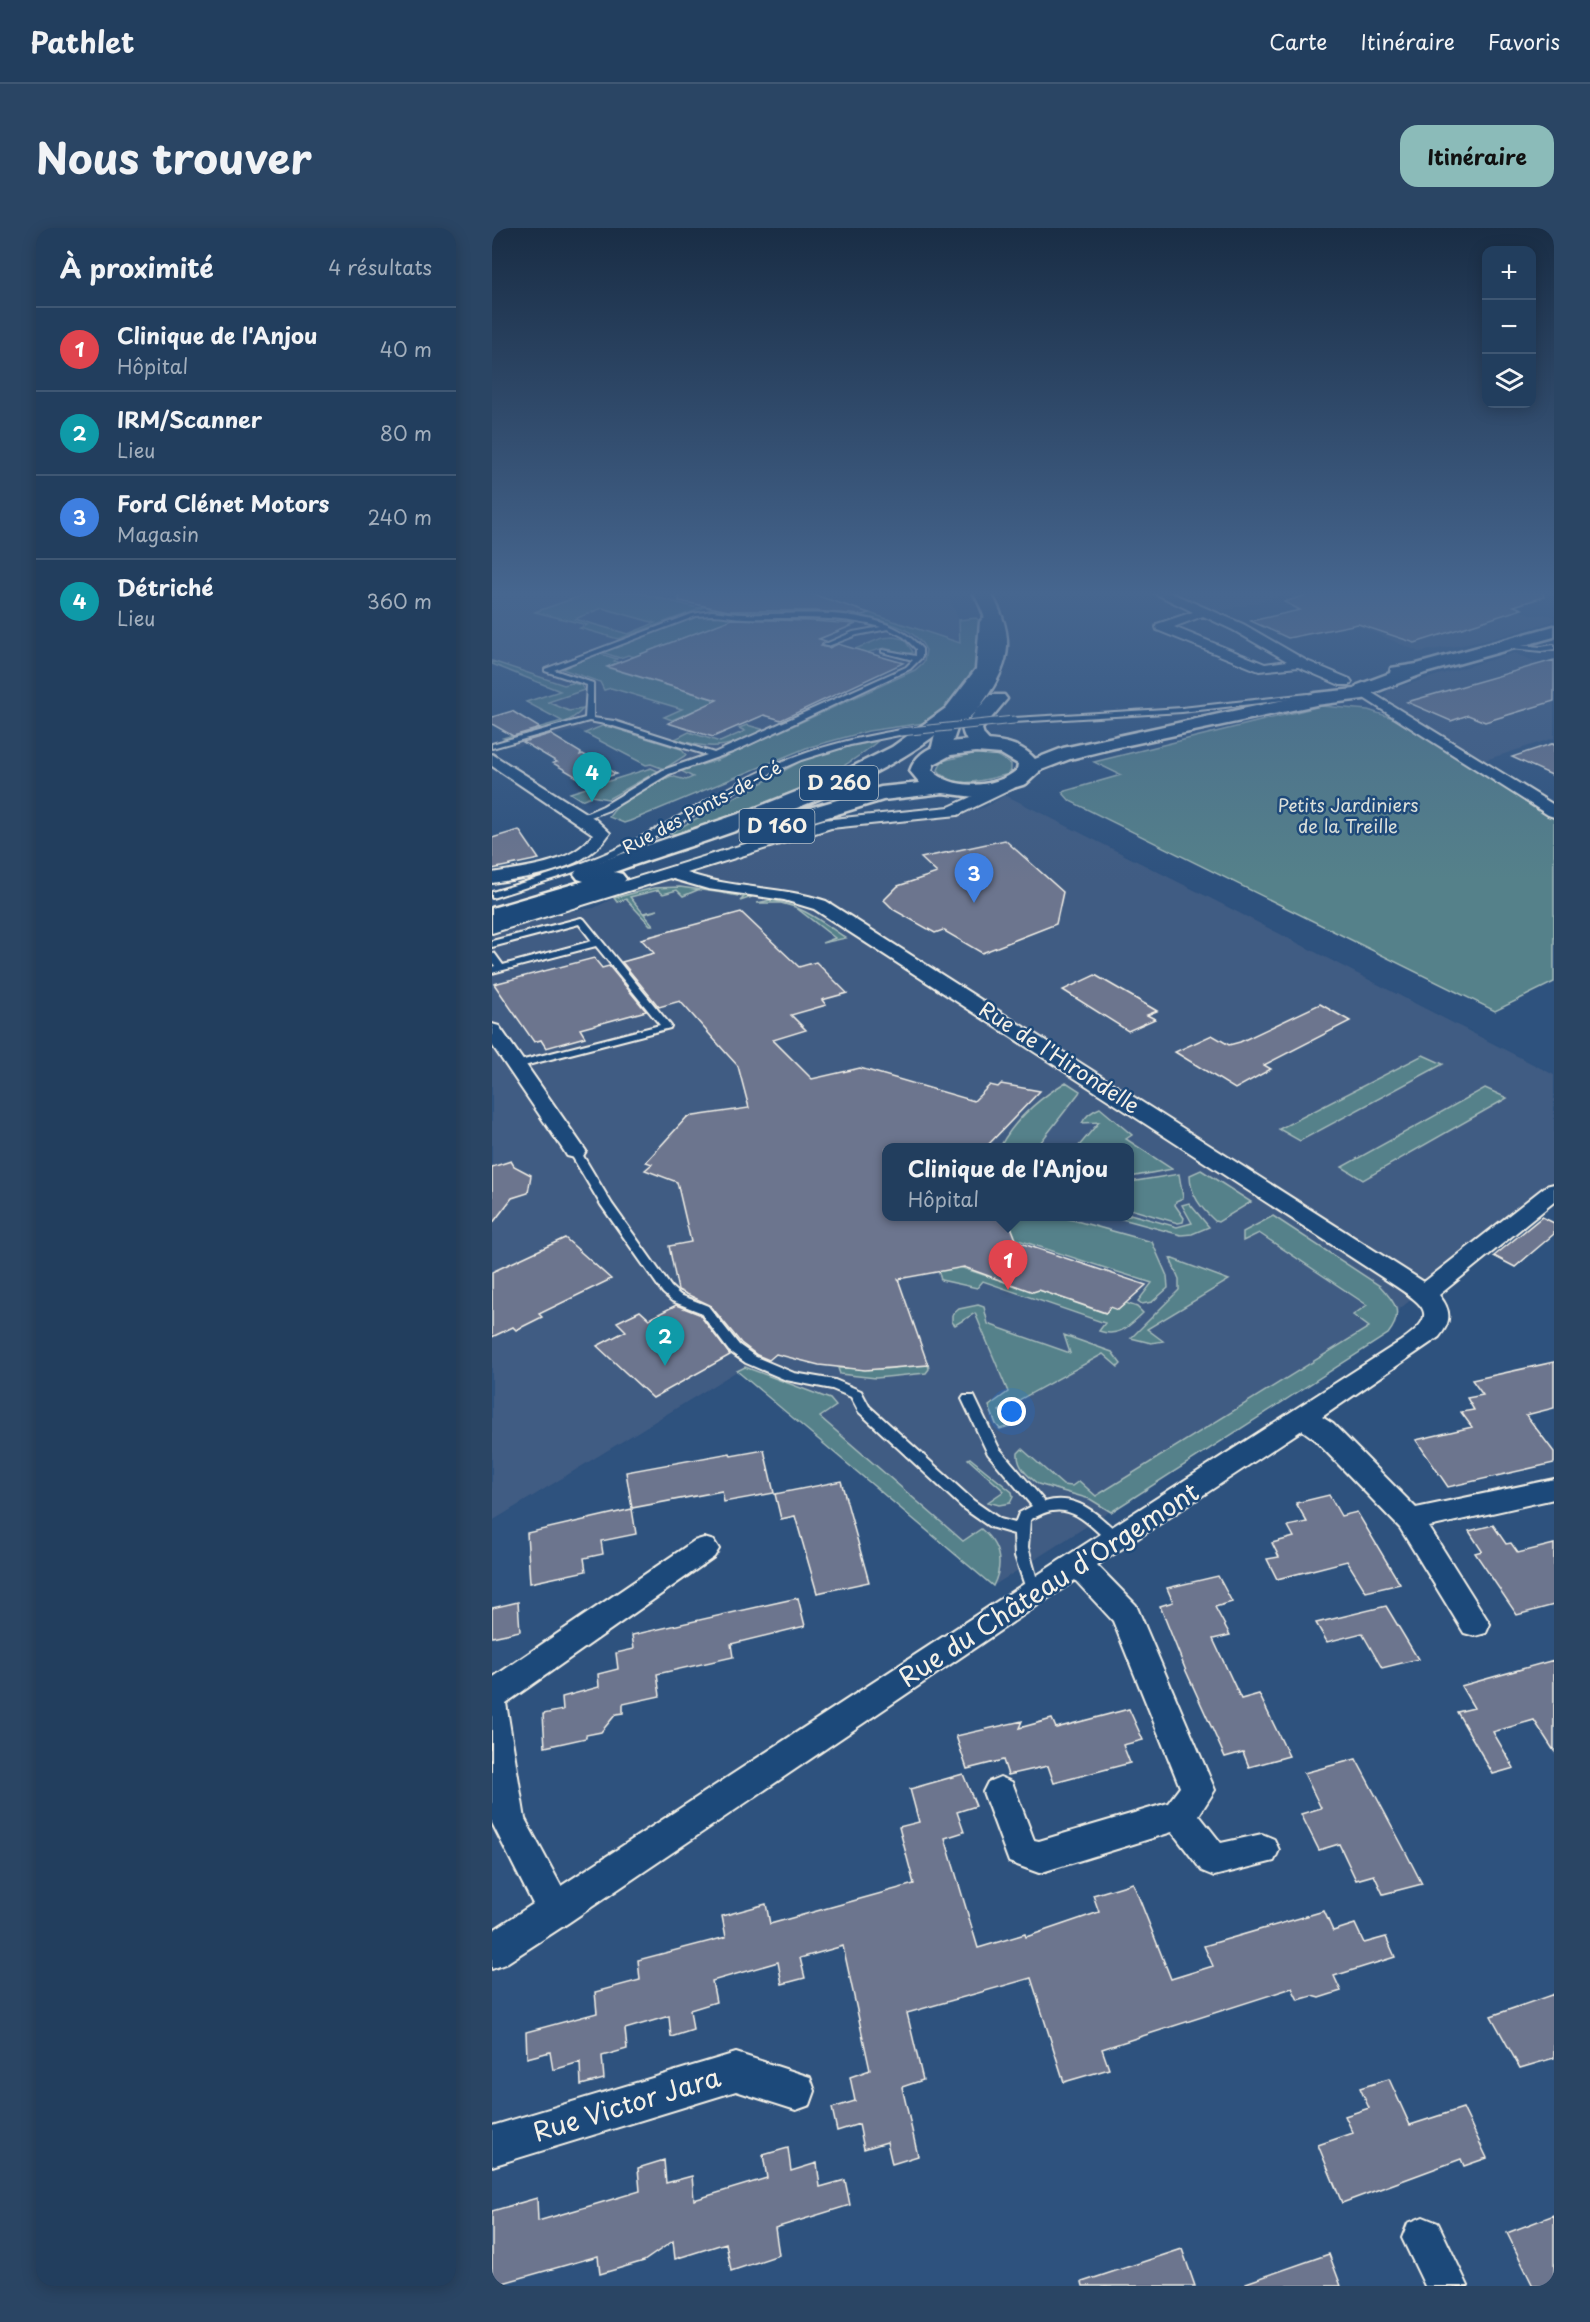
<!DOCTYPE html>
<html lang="fr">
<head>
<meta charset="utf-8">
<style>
	:root { --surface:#223e5e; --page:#2a4564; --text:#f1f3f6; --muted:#a2aebc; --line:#3f5773; --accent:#8bbbb9 }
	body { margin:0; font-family:"Playpen Sans",sans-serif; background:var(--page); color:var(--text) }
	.controls { position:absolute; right:18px; top:18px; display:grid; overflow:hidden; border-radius:12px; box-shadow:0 3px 15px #0003 }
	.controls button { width:54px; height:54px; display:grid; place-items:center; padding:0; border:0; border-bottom:2px solid var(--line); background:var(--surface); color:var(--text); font:30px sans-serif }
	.you { position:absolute; left:520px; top:1184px; width:21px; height:21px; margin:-15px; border:4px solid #fff; border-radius:50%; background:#1a73e8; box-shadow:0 0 0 9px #1a73e833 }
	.badge { display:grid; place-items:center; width:39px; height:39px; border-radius:50%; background:var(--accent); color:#fff; font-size:20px; font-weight:700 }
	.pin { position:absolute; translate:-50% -50px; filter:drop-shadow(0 2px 3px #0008) }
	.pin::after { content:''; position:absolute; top:32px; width:21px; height:18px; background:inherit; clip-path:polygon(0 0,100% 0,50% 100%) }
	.popup { position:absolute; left:390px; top:915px; width:252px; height:78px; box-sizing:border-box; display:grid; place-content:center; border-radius:12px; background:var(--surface); filter:drop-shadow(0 2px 4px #0005); font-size:20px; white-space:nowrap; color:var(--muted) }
	.popup b { font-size:22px; color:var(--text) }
	.popup::after { content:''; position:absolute; left:50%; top:100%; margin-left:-12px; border:12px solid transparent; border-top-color:var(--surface) }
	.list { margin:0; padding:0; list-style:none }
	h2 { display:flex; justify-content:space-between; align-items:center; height:78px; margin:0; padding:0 24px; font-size:26px }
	h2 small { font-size:20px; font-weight:400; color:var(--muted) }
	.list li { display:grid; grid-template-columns:39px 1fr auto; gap:18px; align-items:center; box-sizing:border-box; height:84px; padding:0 24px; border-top:2px solid var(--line) }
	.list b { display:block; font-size:22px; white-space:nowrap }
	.list p { margin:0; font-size:20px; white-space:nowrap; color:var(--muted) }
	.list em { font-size:20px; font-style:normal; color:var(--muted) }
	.icon { flex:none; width:33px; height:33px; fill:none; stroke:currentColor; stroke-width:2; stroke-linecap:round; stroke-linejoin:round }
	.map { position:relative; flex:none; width:1062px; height:2058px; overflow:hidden; border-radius:18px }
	header { display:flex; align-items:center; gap:36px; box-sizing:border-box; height:84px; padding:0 30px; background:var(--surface); border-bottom:2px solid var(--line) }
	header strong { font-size:28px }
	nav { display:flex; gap:33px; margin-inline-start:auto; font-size:21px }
	.intro { display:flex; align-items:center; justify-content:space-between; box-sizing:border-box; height:144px; padding:0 36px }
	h1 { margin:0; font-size:42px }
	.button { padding:15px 27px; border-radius:18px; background:var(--accent); color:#111; font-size:21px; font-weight:700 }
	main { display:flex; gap:36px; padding:0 36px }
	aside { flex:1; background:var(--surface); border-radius:18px; box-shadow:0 3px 15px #0003 }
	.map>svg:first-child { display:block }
</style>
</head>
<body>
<header>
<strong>Pathlet</strong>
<nav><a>Carte</a><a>Itinéraire</a><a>Favoris</a></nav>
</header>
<div class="intro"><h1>Nous trouver</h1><a class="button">Itinéraire</a></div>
<main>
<aside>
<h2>À proximité<small>4 résultats</small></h2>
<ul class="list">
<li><span class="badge" style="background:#e0444e">1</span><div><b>Clinique de l'Anjou</b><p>Hôpital</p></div><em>40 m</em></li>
<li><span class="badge" style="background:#0f9aa8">2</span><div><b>IRM/Scanner</b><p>Lieu</p></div><em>80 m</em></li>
<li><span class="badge" style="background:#3f7fe0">3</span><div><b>Ford Clénet Motors</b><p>Magasin</p></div><em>240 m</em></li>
<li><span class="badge" style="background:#0f9aa8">4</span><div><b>Détriché</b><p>Lieu</p></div><em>360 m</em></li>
</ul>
</aside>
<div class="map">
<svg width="1062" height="2058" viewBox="0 0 1062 2058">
	<rect width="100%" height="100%" fill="#2e527e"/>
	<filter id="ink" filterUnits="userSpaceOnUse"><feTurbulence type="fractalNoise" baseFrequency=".0167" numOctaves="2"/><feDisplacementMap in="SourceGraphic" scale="12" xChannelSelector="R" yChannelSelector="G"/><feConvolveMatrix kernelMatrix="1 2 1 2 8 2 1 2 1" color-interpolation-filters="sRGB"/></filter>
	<g filter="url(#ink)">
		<path fill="#415c83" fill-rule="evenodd" d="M6 364H454L467 392 470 423 141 575 99 568 89 572 78 565 158 540 86 501 23 519 11 510 70 493 34 474 68 463 0 436V366Z
			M685 364H796L799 365 727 384Z
			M967 364 1041 387 1053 386 1062 389V393L992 413 927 424 860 395Z
			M1022 425 1062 441V510L990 533 892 469 896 462Z
			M512 568 517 569 718 670 1062 847V956L905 1083 904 1096 896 1106 501 1358 245 1143 0 1293V707L80 683 102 680 122 670 339 600 461 589 493 579ZM394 920H638V988H394Z"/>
		<path fill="#54818a" stroke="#a4b9b9" stroke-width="1.5" fill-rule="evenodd" d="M100 364H144L206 380 224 374 254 382 233 384 213 379 126 411 88 400 95 397 43 384ZM110 380 163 395 136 406 83 391Z
			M377 385 468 415 467 392 484 390 492 397 487 440 446 493 376 503 314 520 138 593 132 595 117 589C129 569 159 558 179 548L194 552 201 549 189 543 226 532 423 442 432 434 434 422C423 399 394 394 371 388Z
			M207 387H224L241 391 143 429 136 427 128 430 109 424Z
			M401 409 412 411 421 424 415 426 392 420 374 425 358 423 390 410Z
			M105 425 125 431 122 433 128 435 117 440 231 474 220 475 180 492 172 489 190 481 119 460 112 462 108 454 70 441Z
			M0 433 72 457 80 455 89 457 92 462 56 474 77 483 91 481C74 501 37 504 13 511L11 510 70 493 34 474 68 463 0 436Z
			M829 478 876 482 904 491 1062 589V754L1003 783 578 573 570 564 629 547 602 534Z
			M255 497 273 502C234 519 224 524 183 511L197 504 228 514 253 503 247 500Z
			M110 498 122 500 189 521 194 527 172 541 159 536 154 537 93 505Z
			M386 513C328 562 256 583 185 606L178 605 313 531 345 521Z
			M484 525 504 527 519 536V542L517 546C495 551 463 564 446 542L450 533Z
			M159 540 166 543 116 571 99 568 89 572 78 565Z
			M188 659 260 669 248 673 252 669 208 661 191 668 185 662 171 666 166 662 138 669 151 685 166 682 152 686 161 697H158L134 671 125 674 122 670 162 660Z
			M279 672C309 677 330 694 354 710L330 715 343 710 303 679 289 675H265Z
			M931 827 951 836 808 913 787 901Z
			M574 854 588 863 587 865 545 919H508C522 892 548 870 574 854Z
			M993 860 1015 870 871 952 850 939Z
			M608 880 640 907 634 911 680 941 638 949V920L586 919 607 894 590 895C594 887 600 883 608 880Z
			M709 942 759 974 726 994 723 993C709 980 698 967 698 947Z
			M687 946 691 970 684 973 683 977 692 990 691 994 686 995 638 981V954Z
			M697 975 717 999 700 1006 689 1007 623 989 638 988V986L685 999 700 995 690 977Z
			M781 988 888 1058C904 1075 912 1085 896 1106L619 1284 598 1271 546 1256C536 1248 525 1239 526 1225L530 1221 571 1257 580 1258 587 1253 604 1268 877 1099 861 1087 875 1077 767 1005 751 1013V1004Z
			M518 989H570L660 1014 675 1048 676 1060 660 1074 650 1076 646 1073 660 1055 517 1009 515 998 519 994Z
			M678 1030 737 1052 655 1101 671 1113 659 1115 639 1110 687 1062V1051Z
			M443 1031 541 1063 547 1062 613 1085 618 1079 626 1082 634 1075 645 1079 651 1085C637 1098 627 1110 607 1103L613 1095 491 1053 485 1060 449 1052Z
			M486 1077 492 1079 496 1096 578 1125 572 1107 620 1124 629 1136 626 1139 611 1126 507 1183 521 1197 508 1201 504 1196 497 1178 516 1164 483 1085 463 1097 460 1094V1087L467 1081Z
			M436 1136 437 1141 434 1145 384 1150 348 1146 346 1140 393 1141Z
			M253 1139 338 1171 344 1178 328 1189 471 1313 489 1301C508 1317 512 1336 501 1358L245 1143Z
			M478 1230 520 1264 521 1269 518 1275 507 1277 496 1274 512 1263 476 1231Z"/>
		<path fill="#6c748e" stroke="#f4f1e8" stroke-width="1.5" d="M188 364H314L377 385 370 387 323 383H237L187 373Z
			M825 364H1051L1052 369 1022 378 1030 381 923 415 866 396 796 410 759 393 808 382 792 374Z
			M240 391 321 393 364 396 327 411 334 413 329 418 337 420 346 416 411 435 289 492 272 487 221 509 176 495 225 472 115 439Z
			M1062 432V473L993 494 976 487 959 493 915 474Z
			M20 483 48 500 21 508 0 496V489Z
			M58 506 89 525 88 527 91 526 124 546 95 555 61 535 65 534 31 514Z
			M1062 515V548L1020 529Z
			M27 602 47 631 0 641V610Z
			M513 612 571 664 564 696 490 725 451 702 443 705 402 682 392 672 406 658 445 645 429 630Z
			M249 684 307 739 324 734 355 765 330 772 334 777 299 787 314 802 281 812 320 851 368 840 482 873 498 857 506 859 509 856 548 863 493 920H394V988H515L525 1014 654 1057 626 1082 618 1079 614 1085 547 1062 541 1064 472 1039 406 1051 436 1137 373 1142 327 1137 284 1126 277 1132 265 1127 249 1115 218 1077 186 1062 177 1018 199 1014 185 954 153 942 160 936 154 934 195 889 257 880 246 838 235 826 188 773 167 779 130 734 162 725 149 711Z
			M102 730 110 740 117 738 154 783 88 801 93 809 54 820 49 812 42 814 2 756Z
			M603 747 665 783 655 787 663 791 636 803 571 762Z
			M828 776 858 793 772 837 779 841 743 861 683 824 720 807 737 817 748 814Z
			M19 933 22 938 39 947 36 965 20 970 0 996V939Z
			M1050 989 1062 995V1006L1023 1039 1002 1028Z
			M73 1010 119 1051 47 1086 50 1089 24 1102 21 1099 0 1109V1044Z
			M184 1077 207 1086 238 1127 161 1170 105 1118 134 1103 125 1094 148 1083 157 1091Z
			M1062 1134V1180L1034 1187 1062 1224V1235L956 1259 924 1212 980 1199 969 1184 982 1182 975 1170 991 1167 980 1152Z
			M272 1222 282 1265 232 1274 230 1263 140 1280 134 1244 238 1225 239 1228Z
			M349 1253 377 1354 325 1365 303 1288 289 1291 283 1266Z
			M837 1267 849 1288 865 1284 908 1356 874 1364 855 1333 785 1351 775 1331 787 1329 780 1315 802 1309 796 1298 815 1294 804 1275Z
			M140 1281 144 1306 109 1313 111 1326 92 1330 94 1343 38 1355 35 1305Z
			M1001 1297 1014 1316 1019 1315 1026 1325 1062 1316V1377L1025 1387 983 1325 990 1323 977 1303Z
			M726 1348 740 1374 723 1379 738 1407 721 1411 749 1471 767 1466 797 1528 757 1539 751 1524 733 1529 694 1443 668 1378 681 1374 675 1360Z
			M306 1370 313 1398 239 1416 241 1429 165 1446 168 1468 131 1476V1485L124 1486 109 1504 94 1507V1510L53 1519 51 1486 71 1482 70 1469 107 1459 106 1446 126 1441 124 1425 142 1421 140 1407Z
			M26 1374 28 1403 0 1409V1380Z
			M894 1378 926 1431 890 1440 870 1405 835 1414 824 1395Z
			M1062 1432V1523L1042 1492 1001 1504 1022 1540 1001 1546 965 1484 982 1480 969 1458Z
			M637 1481 651 1512 631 1517 638 1535 562 1555 556 1538 516 1547 511 1532 475 1541 464 1508 530 1493 527 1500 560 1491 564 1500Z
			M864 1531 910 1617 930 1656 891 1666 882 1647 864 1652 847 1616 827 1622 809 1586 829 1580 812 1545Z
			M471 1546 484 1578 465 1584 472 1604 453 1610 486 1720 533 1706 534 1709 607 1684 601 1667 641 1655 679 1751 721 1738 712 1718 832 1683 841 1703 863 1696 872 1715 894 1709 903 1729 842 1748 849 1763 827 1770 820 1768 806 1772 800 1760 610 1821 617 1841 572 1854 539 1750 415 1785 431 1852 410 1859 426 1928 400 1936 395 1914 372 1921 367 1896 345 1903 340 1880 363 1873 358 1849 378 1842 351 1718 308 1730 313 1750 290 1756 286 1734 220 1753 224 1774 198 1782 201 1802 179 1809 177 1788 133 1801 135 1821 110 1828 112 1851 89 1857 88 1834 61 1842 58 1824 35 1830 34 1804 105 1785 103 1764 148 1752 146 1732 234 1709 230 1688 274 1676 278 1696 422 1656 407 1599 427 1594 418 1561Z
			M1062 1766V1830L1028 1840 999 1788Z
			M897 1851 918 1897 971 1880 995 1930 972 1938 969 1931 850 1975 826 1917 861 1905 853 1888 877 1880 868 1860Z
			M296 1920 299 1943 325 1935 328 1959 353 1952 358 1977 283 2000 287 2027 239 2043 234 2015 183 2031 181 2013 152 2033 108 2046 106 2028 0 2058V1983L45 1970 46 1993 101 1977 148 1963 146 1940 172 1932 174 1955 200 1948 202 1972 275 1950 271 1927Z
			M1062 1987V2058H1041L1015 2005Z
			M690 2021 703 2058H591L590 2054Z
			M837 2026 849 2058H755L754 2055Z"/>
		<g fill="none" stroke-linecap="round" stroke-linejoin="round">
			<g stroke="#f4f1e8" stroke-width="4">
				<path id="service" d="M220 383C231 384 242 386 253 386 308 388 391 374 430 421V429L418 441 243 523 177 546 117 582 91 592H88V588L111 578 171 542 215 527 118 497 97 493 0 520V516L93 490 95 457 53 443V441L200 386ZM220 387C231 387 242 390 253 390 299 391 344 387 389 399L361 404 331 417 336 418 365 407 396 401 412 409 424 421V428L390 422V424L421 432 414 439 222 525 122 493 101 490V455L62 442 204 388Z
					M1011 416 1049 419 1062 417V421L1049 423 1009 419 1008 418Z
					M816 466 818 467V469L690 484 522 494 518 492 522 490 690 480Z
					M409 502 413 504 412 506 358 517 309 532 257 555 163 609 124 628 79 645 0 670V664C46 650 93 637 137 615 188 591 234 558 286 536 325 519 367 509 409 502Z
					M89 690 92 691 179 798 178 800 28 839H20L19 837 20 835 168 797 104 718 0 745V739L3 738 0 734V725L3 726 11 737 100 713 87 696 0 719V713Z
					M83 920 87 921 120 976 179 1059 188 1067 216 1078 247 1117 264 1129 302 1145 343 1152 369 1163 377 1178 482 1273 508 1291 523 1295 527 1285 540 1278 496 1226 470 1171 472 1168H482L507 1220 553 1274C585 1264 608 1288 629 1308L631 1312 629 1316C612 1321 593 1277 560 1283 552 1284 545 1288 538 1292L536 1319 549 1366 547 1370 542 1372 537 1370 523 1328 522 1306 498 1299 472 1281 367 1184 359 1169 340 1161 294 1152 254 1135 237 1123 208 1084 180 1073 171 1065 109 977 77 923Z"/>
			</g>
			<g stroke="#f4f1e8" stroke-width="4">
				<path id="minor" d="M660 364H677L751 396 815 433 858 451 860 454 858 457H848L806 439 767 443 665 402 664 399 665 396 701 384ZM711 388 741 402 795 433 773 436 682 399Z
					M872 460 1062 577V589L1056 587 867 467 865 464 867 461Z
					M0 526 103 591 118 605C93 643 42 648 0 655V645C33 639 81 636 101 606L0 538Z
					M516 552 524 557 522 560 466 587 339 600 195 645C239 661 289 658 334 673L932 1054 1054 958 1062 956V974L947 1067C960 1083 959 1094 947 1109L830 1189 841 1196 924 1280 1062 1251V1271L937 1299 998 1396 994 1405 983 1408 972 1405 908 1300 821 1210 810 1202 605 1337 644 1377 723 1562 707 1587 729 1615 770 1606 782 1611 787 1622 782 1633 722 1648 710 1643 680 1604 547 1645 517 1634 491 1564 496 1554 508 1549 520 1554 542 1612 547 1613 676 1575 688 1559 621 1393 583 1352 76 1695 13 1736 0 1741V1703L41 1676 0 1595V1450L202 1313 212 1310 222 1313 227 1321 222 1329 14 1475 33 1591 69 1658 567 1333 909 1113C946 1087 935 1079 902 1057L322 681 292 672 216 661 178 650 0 705V694L331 592 457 579Z
					M0 796 7 798 94 923 91 928 83 930 75 928 72 923 0 817Z
					M244 1825 318 1849 323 1863 318 1877 304 1882 244 1863 0 1938V1898Z
					M931 1989 946 1995 976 2058H933L910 2010 916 1995Z"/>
			</g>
			<g stroke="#f4f1e8" stroke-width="5">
				<path id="secondary" d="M1062 398V409L933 445 881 465 878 469 871 471 824 477 622 520 578 531 544 544 537 546 530 544 526 540 530 536 571 520 824 465 863 461 866 457 898 445 899 440 925 436Z"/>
			</g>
			<g stroke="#f4f1e8" stroke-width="5">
				<path id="primary" d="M497 389 503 390 506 394C505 406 506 434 501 444 444 550 231 605 122 644L130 646 134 651 130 656 0 695V680L92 653 86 651 82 646 86 641 261 581 334 552 400 519 454 480 484 441 488 394 491 390Z
					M492 512C513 513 534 517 546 535L547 544 534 556 498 567 482 569 451 565 391 572 319 594 311 592 308 587 311 582 389 559 428 555 418 543C428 513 465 512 492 512ZM484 524 509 526 526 536 525 542C504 560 460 563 440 542L442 536 459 527Z"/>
			</g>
			<g stroke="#f4f1e8" stroke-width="5">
				<path id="trunk" d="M481 364H498C526 411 518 439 486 481L498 467H512L515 471 490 501 492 507 502 518 499 522C483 526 473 515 470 500L484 483 465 501 456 527 449 529 442 527 439 523C441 516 442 507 445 501 451 489 462 483 471 474 504 439 504 404 481 364Z"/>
			</g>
			<use href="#service" fill="#1f4a7a" fill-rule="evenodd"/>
			<use href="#minor" fill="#1f4a7a" fill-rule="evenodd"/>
			<use href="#secondary" fill="#1f4a7a" fill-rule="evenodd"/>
			<use href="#primary" fill="#1f4a7a" fill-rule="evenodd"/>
			<use href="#trunk" fill="#1f4a7a" fill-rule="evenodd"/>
			<g stroke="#f4f1e8" stroke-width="9" stroke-linecap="butt">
				<path id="service-bridge" d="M409 504 522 492"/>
			</g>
			<use href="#service-bridge" stroke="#1f4a7a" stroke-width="7"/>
		</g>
	</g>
	<linearGradient id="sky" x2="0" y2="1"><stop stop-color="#192d45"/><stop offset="0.56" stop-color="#46668f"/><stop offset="1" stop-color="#46668f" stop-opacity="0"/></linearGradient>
	<rect width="1062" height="652" fill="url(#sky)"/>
	<g text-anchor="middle" stroke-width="5" stroke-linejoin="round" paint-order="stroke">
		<g font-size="18" fill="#dce0da" stroke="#1f4a7a">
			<text x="856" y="584">Petits Jardiniers<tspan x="856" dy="21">de la Treille</tspan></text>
		</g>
		<g font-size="18" fill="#f4f1e8" stroke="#1f4a7a">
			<text transform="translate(210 580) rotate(-28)" y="6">Rue des Ponts-de-Cé</text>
		</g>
		<g fill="#1f4a7a" stroke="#b4bfc7" stroke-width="1.5">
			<rect x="308" y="538" width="78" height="34" rx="4.5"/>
			<rect x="247.5" y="581" width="75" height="34" rx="4.5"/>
		</g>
		<g font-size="20" font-weight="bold" fill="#f4f1e8">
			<text x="347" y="562">D 260</text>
			<text x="285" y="605">D 160</text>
		</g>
		<g font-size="21" fill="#f4f1e8" stroke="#1f4a7a">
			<text transform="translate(567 830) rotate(33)" y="7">Rue de l'Hirondelle</text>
		</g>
		<g font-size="26" fill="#f4f1e8" stroke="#1f4a7a">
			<text transform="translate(557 1357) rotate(-33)" y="9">Rue du Château d'Orgemont</text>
			<text transform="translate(135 1877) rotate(-17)" y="9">Rue Victor Jara</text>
		</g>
	</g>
</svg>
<div class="controls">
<button>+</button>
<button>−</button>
<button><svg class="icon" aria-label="layers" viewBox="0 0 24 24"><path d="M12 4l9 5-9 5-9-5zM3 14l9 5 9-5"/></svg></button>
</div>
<div class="you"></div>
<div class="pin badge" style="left:516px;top:1062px;background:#e0444e">1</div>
<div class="popup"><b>Clinique de l'Anjou</b>Hôpital</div>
<div class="pin badge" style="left:173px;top:1138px;background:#0f9aa8">2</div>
<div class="pin badge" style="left:482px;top:675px;background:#3f7fe0">3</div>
<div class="pin badge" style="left:100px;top:574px;background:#0f9aa8">4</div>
</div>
</main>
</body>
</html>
